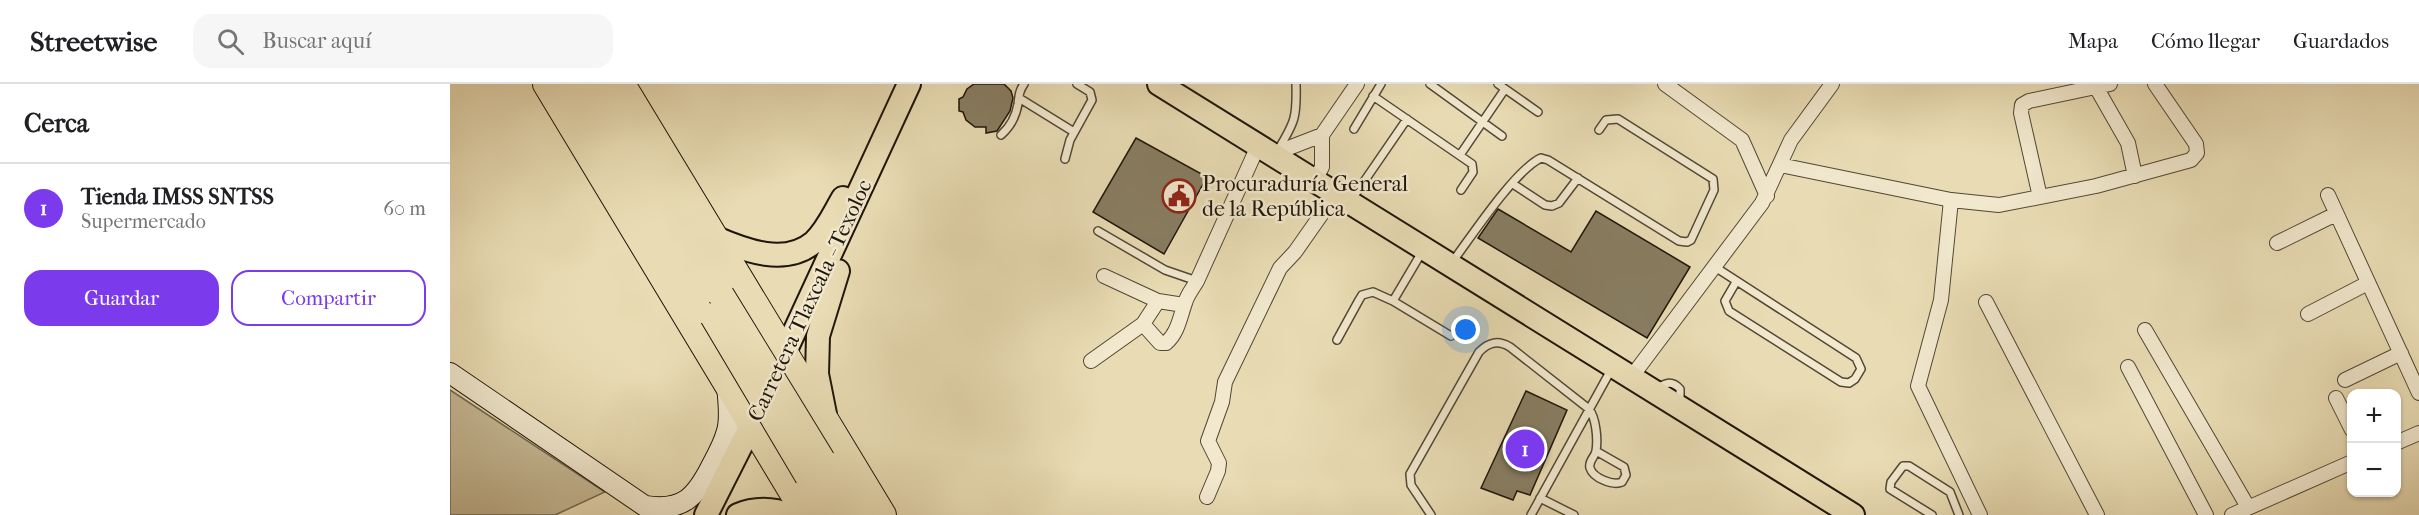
<!DOCTYPE html>
<html lang="es">
<head>
<meta charset="utf-8">
<style>
	:root { --surface:#fff; --page:#f6f6f6; --text:#202124; --muted:#757577; --line:#e0e0e0; --accent:#7c3aed }
	body { margin:0; font-family:"IM FELL French Canon",serif; background:var(--page); color:var(--text) }
	.controls { position:absolute; right:18px; bottom:18px; display:grid; overflow:hidden; border-radius:12px; box-shadow:0 2px 4px #0004 }
	.controls button { width:54px; height:54px; display:grid; place-items:center; padding:0; border:0; border-bottom:2px solid var(--line); background:var(--surface); color:var(--text); font:30px sans-serif }
	.you { position:absolute; left:1016px; top:246px; width:21px; height:21px; margin:-15px; border:4px solid #fff; border-radius:50%; background:#1a73e8; box-shadow:0 0 0 9px #1a73e833 }
	.badge { display:grid; place-items:center; width:39px; height:39px; border-radius:50%; background:var(--accent); color:#fff; font-size:20px; font-weight:700 }
	.pin { position:absolute; translate:-50% -50%; border:3px solid #fff; box-shadow:0 2px 6px #0006 }
	.list { margin:0; padding:0; list-style:none }
	h2 { display:flex; justify-content:space-between; align-items:center; height:78px; margin:0; padding:0 24px; font-size:26px }
	h2 small { font-size:20px; font-weight:400; color:var(--muted) }
	.list li { display:grid; grid-template-columns:39px 1fr auto; gap:18px; align-items:center; box-sizing:border-box; height:90px; padding:0 24px; border-top:2px solid var(--line) }
	.list b { display:block; font-size:22px; white-space:nowrap }
	.list p { margin:0; font-size:20px; white-space:nowrap; color:var(--muted) }
	.list em { font-size:20px; font-style:normal; color:var(--muted) }
	.actions { display:flex; gap:12px; padding:18px 24px }
	.actions a { flex:1; padding:14px 0; border:2px solid var(--accent); border-radius:18px; text-align:center; font-size:21px; color:var(--accent) }
	.actions .main { background:var(--accent); color:#fff }
	.icon { flex:none; width:33px; height:33px; fill:none; stroke:currentColor; stroke-width:2; stroke-linecap:round; stroke-linejoin:round }
	.map { position:relative; flex:none; width:1969px; height:431px; overflow:hidden }
	header { display:flex; align-items:center; gap:36px; box-sizing:border-box; height:84px; padding:0 30px; background:var(--surface); border-bottom:2px solid var(--line) }
	header strong { font-size:28px }
	nav { display:flex; gap:33px; margin-inline-start:auto; font-size:21px }
	.search { width:420px; height:54px; background:var(--page); display:flex; align-items:center; gap:15px; box-sizing:border-box; padding:0 21px; border-radius:18px; color:var(--muted); font-size:22px }
	main { display:flex }
	aside { flex:1; background:var(--surface) }
	.map>svg:first-child { display:block }
</style>
</head>
<body>
<header>
<strong>Streetwise</strong>
<div class="search"><svg class="icon" aria-label="search" viewBox="0 0 24 24"><circle cx="10" cy="10" r="6"/><path d="M15 15l6 6"/></svg>Buscar aquí</div>
<nav><a>Mapa</a><a>Cómo llegar</a><a>Guardados</a></nav>
</header>
<main>
<aside>
<h2>Cerca<small></small></h2>
<ul class="list">
<li><span class="badge">1</span><div><b>Tienda IMSS SNTSS</b><p>Supermercado</p></div><em>60 m</em></li>
</ul>
<div class="actions"><a class="main">Guardar</a><a>Compartir</a></div>
</aside>
<div class="map">
<svg width="1969" height="431" viewBox="0 0 1969 431">
	<rect width="100%" height="100%" fill="#e9dcb4"/>
	<filter id="stains"><feTurbulence type="fractalNoise" baseFrequency=".00333" numOctaves="4"/><feColorMatrix values="0 0 0 0 .2 0 0 0 0 .09 0 0 0 0 .02 0 0 0 .5 -.17"/></filter>
	<radialGradient id="worn" r=".72"><stop offset=".6" stop-color="#630" stop-opacity="0"/><stop offset="1" stop-color="#630" stop-opacity=".3"/></radialGradient>
	<path fill="#c6ba97" stroke="#726850" stroke-width="1.5" d="M0 306 155 408 105 431H0Z"/>
	<path fill="#887d62" stroke="#1e160a" stroke-width="1.5" d="M524 0H554L561 7 563 14 560 27 547 47 536 49V43H525L516 36 513 28 509 27V15L513 13 517 5Z
		M686 54 757 93 714 170 643 128Z
		M1048 125 1121 168 1146 127 1240 183 1197 254 1028 154Z
		M1076 307 1117 326 1080 411 1067 407 1063 416 1031 404Z"/>
	<g fill="none" stroke-linecap="round" stroke-linejoin="round">
		<g stroke="#514834" stroke-width="10">
			<path id="lane" d="M980 0 1052 52
				M1048 0 1088 28
				M923 12 1022 80 1023 88 1011 106
				M569 14 624 48
				M904 45 931 0
				M551 51C560 43 566 32 568 20 569 12 569 7 574 0
				M828 66C845 38 847 33 846 0
				M1010 71 1055 5
				M615 75 620 56 642 16 640 8 627 0
				M1063 100 1095 121 1102 122 1109 119 1128 94
				M902 115 957 35
				M648 147 715 186 747 197
				M1003 177C1021 153 1065 86 1091 74L1098 76 1229 157 1237 158 1241 156 1264 106 1263 95 1168 35 1156 36 1149 46
				M1265 183 1406 274 1411 285 1405 295 1399 299 1391 298 1279 227 1275 217 1286 198
				M943 217 972 168
				M887 256 909 216 912 211 923 208 943 217 1001 252
				M1207 304C1216 299 1222 296 1230 305V318
				M1090 414 1124 431
				M981 431 961 401 960 390 1029 268C1039 258 1048 256 1060 263L1139 325C1146 334 1148 355 1146 367 1145 373 1138 377 1140 384 1143 394 1163 402 1172 398L1176 391 1174 383 1146 367
				M1081 431 1161 286
				M1482 431 1440 405 1441 398 1453 382H1459L1500 408 1509 431"/>
		</g>
		<g stroke="#514834" stroke-width="16">
			<path id="street" d="M1215 0 1292 56 1317 112
				M1646 3 1678 59 1685 92
				M827 75 836 65 872 51
				M1330 81 1501 116 1549 121 1646 102 1741 76 1747 69 1746 60 1705 0
				M864 98 872 83V51L907 0
				M1878 111 1969 309
				M1590 113 1571 29 1572 21 1579 17 1660 0
				M1501 116 1491 216 1468 302 1530 431
				M1827 159 1886 130
				M654 192 708 217 734 221
				M1536 218 1647 431
				M1858 230 1918 199
				M693 240 710 259H716C728 249 730 233 735 219 737 211 743 204 747 197L808 62
				M1695 246 1798 423
				M641 277 693 240 708 217
				M1678 283 1756 431
				M1180 295 1312 119 1341 56 1382 0
				M1895 296 1951 269
				M1886 314 1902 346
				M1946 359 1969 349
				M757 413 768 387 769 379 758 357 772 318 775 298 830 184 845 168 885 111
				M1782 431 1902 378"/>
		</g>
		<g stroke="#1e160a" stroke-width="22">
			<path id="secondary" d="M0 289 208 431
				M195 422C233 428 246 413 262 381 268 370 274 359 277 347 281 334 278 315 277 301"/>
		</g>
		<g stroke="#1e160a" stroke-width="26">
			<path id="primary" d="M709 0 1403 431
				M266 154C296 167 336 182 364 158 377 146 384 129 393 114
				M329 281 459 0
				M375 330 367 290 368 252 388 187
				M256 431 308 328
				M288 431C304 424 323 424 339 431"/>
		</g>
		<g stroke="#1e160a" stroke-width="28">
			<path id="highway" d="M96 0 356 431
				M120 0 207 145 263 232
				M144 0 271 211
				M172 0 433 431
				M372 376 406 431
				M358 392 381 431"/>
		</g>
		<use href="#lane" stroke="#f1e8ce" stroke-width="7"/>
		<use href="#street" stroke="#f1e8ce" stroke-width="14"/>
		<use href="#secondary" stroke="#f1e8ce" stroke-width="20"/>
		<use href="#primary" stroke="#e9dcb4" stroke-width="22"/>
		<use href="#highway" stroke="#e9dcb4" stroke-width="26"/>
		<g stroke="#1e160a" stroke-width="28" stroke-linecap="butt">
			<path id="highway-bridge" d="M271 211 372 376
				M263 232 358 392"/>
		</g>
		<use href="#highway-bridge" stroke="#e9dcb4" stroke-width="26"/>
	</g>
	<defs>
		<g id="civic-ring" transform="scale(1.725)"><circle r="9.5" fill="#f1e8ce" stroke="#8f2418" stroke-width="1.5"/><path d="M-.6-6.5H3V-4.5H.6V-3L4-1V1h2V6H-6V1h2V-1L-.6-3ZM-1.2 2.5V6h2.4V2.5Z" fill="#8f2418"/></g>
	</defs>
	<g fill-rule="evenodd">
		<use href="#civic-ring" x="729" y="112"/>
	</g>
	<g text-anchor="middle" stroke-width="5" stroke-linejoin="round" paint-order="stroke">
		<g font-size="22" fill="#1e160a" stroke="#f1e8ce" text-anchor="start">
			<text x="752" y="107">Procuraduría General<tspan x="752" dy="25">de la República</tspan></text>
		</g>
		<g font-size="22" fill="#1e160a" stroke="#f1e8ce">
			<text transform="translate(359 216) rotate(-65)" y="8">Carretera Tlaxcala - Texoloc</text>
		</g>
	</g>
	<rect width="100%" height="100%" filter="url(#stains)"/>
	<rect width="100%" height="100%" fill="url(#worn)"/>
</svg>
<div class="controls">
<button>+</button>
<button>−</button>
</div>
<div class="you"></div>
<div class="pin badge" style="left:1075px;top:365px">1</div>
</div>
</main>
</body>
</html>
